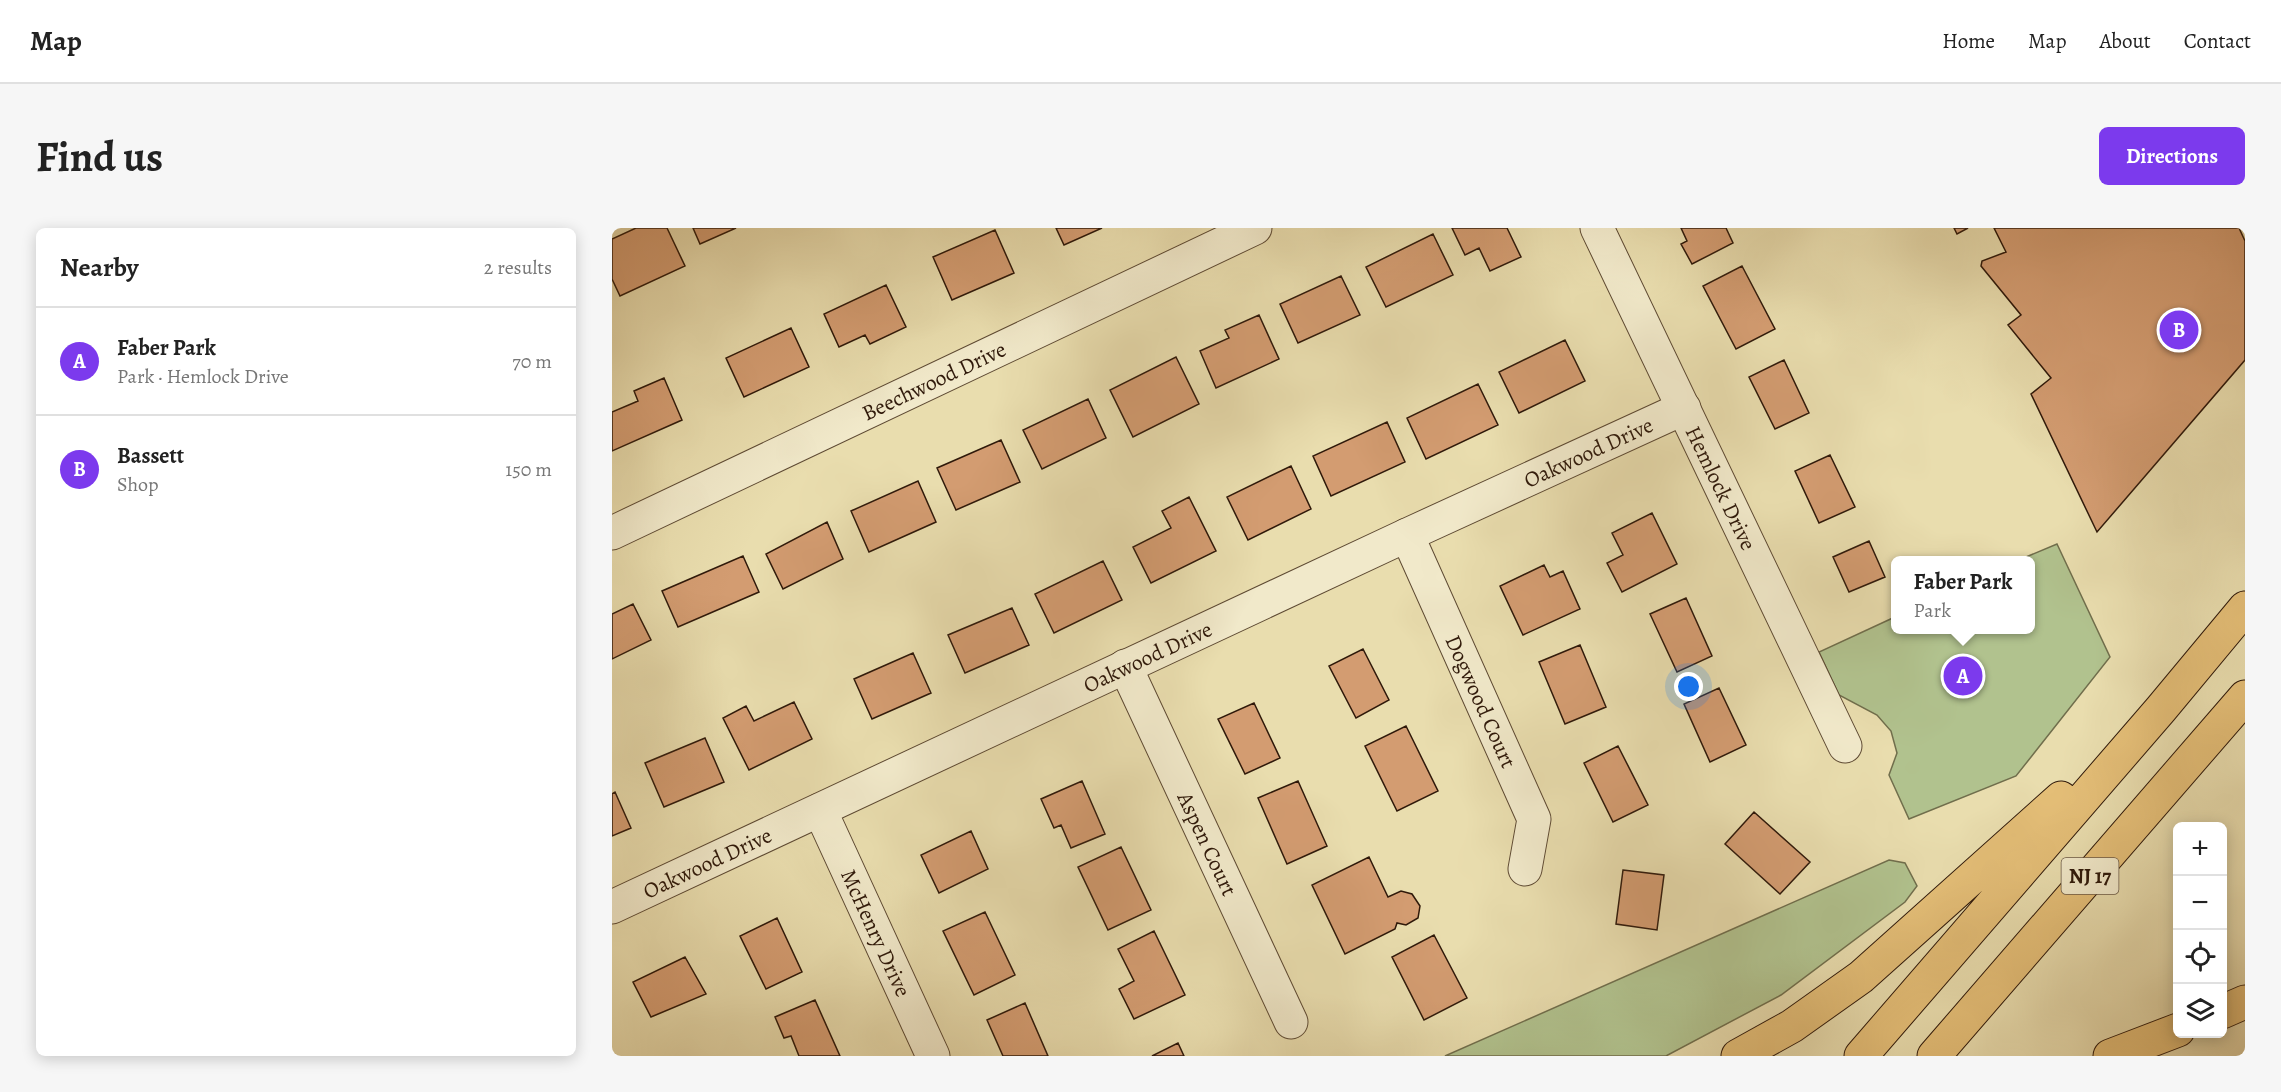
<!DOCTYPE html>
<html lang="en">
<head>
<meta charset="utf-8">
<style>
	:root { --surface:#fff; --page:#f6f6f6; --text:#222; --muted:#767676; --line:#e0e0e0; --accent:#7c3aed }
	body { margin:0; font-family:Alegreya,serif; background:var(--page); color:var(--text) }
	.controls { position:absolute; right:18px; bottom:18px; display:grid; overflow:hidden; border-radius:9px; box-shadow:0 3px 15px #0003 }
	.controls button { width:54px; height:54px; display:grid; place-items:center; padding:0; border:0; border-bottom:2px solid var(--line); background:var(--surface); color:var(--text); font:30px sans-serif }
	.you { position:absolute; left:1077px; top:459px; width:21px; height:21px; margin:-15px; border:4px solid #fff; border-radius:50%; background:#1a73e8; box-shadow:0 0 0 9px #1a73e833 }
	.badge { display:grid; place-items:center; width:39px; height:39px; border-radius:50%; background:var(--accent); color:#fff; font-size:20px; font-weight:700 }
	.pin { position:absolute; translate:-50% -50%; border:3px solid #fff; box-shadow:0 2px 6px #0006 }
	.popup { position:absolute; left:1279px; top:328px; width:144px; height:78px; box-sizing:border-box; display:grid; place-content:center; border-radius:9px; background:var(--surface); filter:drop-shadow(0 2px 4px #0005); font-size:20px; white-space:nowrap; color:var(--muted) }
	.popup b { font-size:22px; color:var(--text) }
	.popup::after { content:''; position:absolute; left:50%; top:100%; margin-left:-12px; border:12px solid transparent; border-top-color:var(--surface) }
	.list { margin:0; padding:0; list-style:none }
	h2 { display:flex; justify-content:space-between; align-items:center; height:78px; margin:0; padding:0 24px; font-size:26px }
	h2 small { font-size:20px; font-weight:400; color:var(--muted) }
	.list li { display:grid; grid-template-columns:39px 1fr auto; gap:18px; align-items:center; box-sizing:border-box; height:108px; padding:0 24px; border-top:2px solid var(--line) }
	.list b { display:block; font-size:22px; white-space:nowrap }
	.list p { margin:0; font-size:20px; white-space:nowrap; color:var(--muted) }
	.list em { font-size:20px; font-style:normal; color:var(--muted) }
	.icon { flex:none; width:33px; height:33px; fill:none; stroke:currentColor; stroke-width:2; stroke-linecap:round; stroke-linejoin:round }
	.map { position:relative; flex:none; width:1633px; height:828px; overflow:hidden; border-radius:9px }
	header { display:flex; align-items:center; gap:36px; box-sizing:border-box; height:84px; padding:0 30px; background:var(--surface); border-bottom:2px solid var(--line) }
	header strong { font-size:28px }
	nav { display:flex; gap:33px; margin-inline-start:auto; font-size:21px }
	.intro { display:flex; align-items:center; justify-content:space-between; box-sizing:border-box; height:144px; padding:0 36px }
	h1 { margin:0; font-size:42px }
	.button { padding:15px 27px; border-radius:9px; background:var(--accent); color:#fff; font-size:21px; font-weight:700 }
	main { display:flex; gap:36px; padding:0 36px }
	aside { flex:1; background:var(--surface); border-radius:9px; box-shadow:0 3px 15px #0003 }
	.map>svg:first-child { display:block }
</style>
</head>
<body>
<header>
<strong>Map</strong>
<nav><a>Home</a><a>Map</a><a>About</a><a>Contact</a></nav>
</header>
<div class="intro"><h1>Find us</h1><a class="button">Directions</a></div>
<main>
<aside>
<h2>Nearby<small>2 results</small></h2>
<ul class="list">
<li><span class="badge">A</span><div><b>Faber Park</b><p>Park · Hemlock Drive</p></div><em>70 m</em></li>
<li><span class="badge">B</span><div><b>Bassett</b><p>Shop</p></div><em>150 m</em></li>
</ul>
</aside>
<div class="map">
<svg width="1633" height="828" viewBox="0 0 1633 828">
	<rect width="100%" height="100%" fill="#e9ddae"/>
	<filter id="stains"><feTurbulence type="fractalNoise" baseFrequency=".00333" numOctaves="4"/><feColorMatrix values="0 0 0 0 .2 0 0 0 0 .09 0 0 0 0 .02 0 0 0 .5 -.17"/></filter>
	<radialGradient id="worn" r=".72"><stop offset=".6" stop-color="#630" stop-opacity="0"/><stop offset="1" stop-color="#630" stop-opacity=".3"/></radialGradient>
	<path fill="#b1c28e" stroke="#706e4c" stroke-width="1.5" d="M1445 316 1498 429 1404 548 1297 591 1277 547 1285 525 1279 503 1265 487 1227 467 1207 424 1283 389 1284 402H1418V332H1407Z
		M1277 632 1293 635 1305 658 1293 674 1169 767 1054 828H833Z"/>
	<path fill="#d39c71" stroke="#2f190a" stroke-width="1.5" d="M24 0H55L73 38 8 68 0 51V11Z
		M81 0H124L88 16Z
		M444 0H490L452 17Z
		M840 0H895L909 29 878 43 867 20 853 27Z
		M1069 0H1114L1121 15 1080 36 1069 16 1075 13Z
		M1342 0H1356L1345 6Z
		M1382 0H1627L1633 13V132L1485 304 1419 166 1439 150 1396 97 1409 87 1369 38 1370 33 1394 24Z
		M383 2 402 45 340 72 321 29Z
		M821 6 841 47 774 79 754 39Z
		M1130 38 1163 101 1124 121 1091 58Z
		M729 48 748 87 686 115 668 76Z
		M274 57 294 99 258 116 253 107 227 119 212 86Z
		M647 87 667 131 604 160 588 123 617 110 613 102Z
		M179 100 197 139 132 169 114 130Z
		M953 112 973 153 907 185 887 144Z
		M564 129 587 176 521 209 498 162Z
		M1172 132 1197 185 1163 201 1137 149Z
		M52 150 70 192 0 223V184L26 173 22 163Z
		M866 156 886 197 814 231 795 190Z
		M476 171 494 210 430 241 411 202Z
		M775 194 793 234 719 268 701 228Z
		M389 212 408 254 344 282 325 240Z
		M1218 227 1243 279 1207 295 1183 243Z
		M679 238 699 281 636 312 615 269Z
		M306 253 324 294 257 324 239 283Z
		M577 269 604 323 539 355 521 319 559 300 550 283Z
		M1040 285 1065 336 1010 364 995 335 1011 327 1000 305Z
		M215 294 231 331 171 361 154 326Z
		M1257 313 1273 349 1237 364 1221 329Z
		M131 328 147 364 66 399 50 363Z
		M491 333 510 372 442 405 423 366Z
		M932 337 938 349 951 343 968 381 911 407 888 358Z
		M1074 370 1100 428 1065 444 1038 386Z
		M21 376 39 412 0 431V386Z
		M400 380 417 417 353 445 336 407Z
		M968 417 994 479 953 496 927 434Z
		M751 421 777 472 744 490 717 438Z
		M301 425 319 465 260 491 242 451Z
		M1107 460 1134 517 1098 534 1072 476Z
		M182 474 200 511 137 542 111 490 134 478 142 493Z
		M642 475 668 530 633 546 606 491Z
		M794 498 826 563 785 583 753 518Z
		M93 510 112 554 52 579 33 535Z
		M1006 518 1036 577 1001 594 972 535Z
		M470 553 493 606 459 620 449 597 442 600 429 571Z
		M686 553 715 618 675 636 646 570Z
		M3 564 19 600 0 608V566Z
		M1142 584 1198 634 1168 666 1113 616Z
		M359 603 376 641 327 665 309 627Z
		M509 619 539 682 496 702 466 639Z
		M757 629 776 669 789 663 800 666 808 678 806 690 794 697 785 695 783 701 733 726 700 657Z
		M1011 642 1052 647 1045 702 1004 696Z
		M373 684 403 747 362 767 331 703Z
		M165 690 190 744 154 761 128 708Z
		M542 703 573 767 522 791 507 761 522 753 506 721Z
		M822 707 855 770 812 792 780 729Z
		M73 729 94 766 39 789 21 754Z
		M203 772 228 828H187L179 808 172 810 163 789Z
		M413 775 436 828H391L375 792Z
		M566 815 572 828H540Z"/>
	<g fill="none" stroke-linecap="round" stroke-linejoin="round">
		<g stroke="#5e4a33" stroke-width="35">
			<g id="minor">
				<path id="s1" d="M985 0 1233 518"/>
				<path id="s2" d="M0 305 643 0"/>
				<path id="s3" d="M795 307 922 591 913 641"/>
				<path id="s4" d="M513 438 679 794"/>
				<path id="s5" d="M208 582 321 828"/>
				<path id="s6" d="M0 679 795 307 1072 180"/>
			</g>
		</g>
		<g stroke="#2f190a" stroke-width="35">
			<path id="highway" d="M1610 784 1633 774
				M1126 828 1180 798 1249 749 1449 570
				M1249 828 1549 481 1633 380
				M1322 828 1633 469
				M1498 828 1566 802"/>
		</g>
		<use href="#minor" stroke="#f1e9ca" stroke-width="33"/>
		<use href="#highway" stroke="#e4be77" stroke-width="33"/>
	</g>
	<g text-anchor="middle" stroke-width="6" stroke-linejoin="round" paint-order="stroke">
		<rect fill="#f1e9ca" stroke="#695744" stroke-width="1.5" x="1449.5" y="630" width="57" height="36" rx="4.5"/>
		<g font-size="21" font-weight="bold" fill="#2f190a">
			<text x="1478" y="655">NJ 17</text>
		</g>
		<g font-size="22" fill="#2f190a" stroke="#f1e9ca">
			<text dy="8" stroke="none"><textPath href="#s2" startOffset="356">Beechwood Drive</textPath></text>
			<text dy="8" stroke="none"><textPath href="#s6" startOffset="1077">Oakwood Drive</textPath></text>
			<text dy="8" stroke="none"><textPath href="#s1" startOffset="288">Hemlock Drive</textPath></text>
			<text dy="8" stroke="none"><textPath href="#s6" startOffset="591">Oakwood Drive</textPath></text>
			<text dy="8" stroke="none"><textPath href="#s3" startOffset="182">Dogwood Court</textPath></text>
			<text dy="8" stroke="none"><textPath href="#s4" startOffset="196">Aspen Court</textPath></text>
			<text dy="8" stroke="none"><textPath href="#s6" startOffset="105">Oakwood Drive</textPath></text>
			<text dy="8" stroke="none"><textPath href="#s5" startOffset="135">McHenry Drive</textPath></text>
		</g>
	</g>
	<rect width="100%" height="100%" filter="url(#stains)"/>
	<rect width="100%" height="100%" fill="url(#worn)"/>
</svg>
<div class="controls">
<button>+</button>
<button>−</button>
<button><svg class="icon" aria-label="locate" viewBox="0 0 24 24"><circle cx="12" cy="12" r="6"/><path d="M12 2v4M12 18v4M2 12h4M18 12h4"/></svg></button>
<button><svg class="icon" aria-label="layers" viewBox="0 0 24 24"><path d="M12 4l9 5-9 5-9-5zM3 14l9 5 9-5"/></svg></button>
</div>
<div class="you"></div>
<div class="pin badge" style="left:1351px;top:448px">A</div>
<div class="popup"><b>Faber Park</b>Park</div>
<div class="pin badge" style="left:1567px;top:102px">B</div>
</div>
</main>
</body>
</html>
